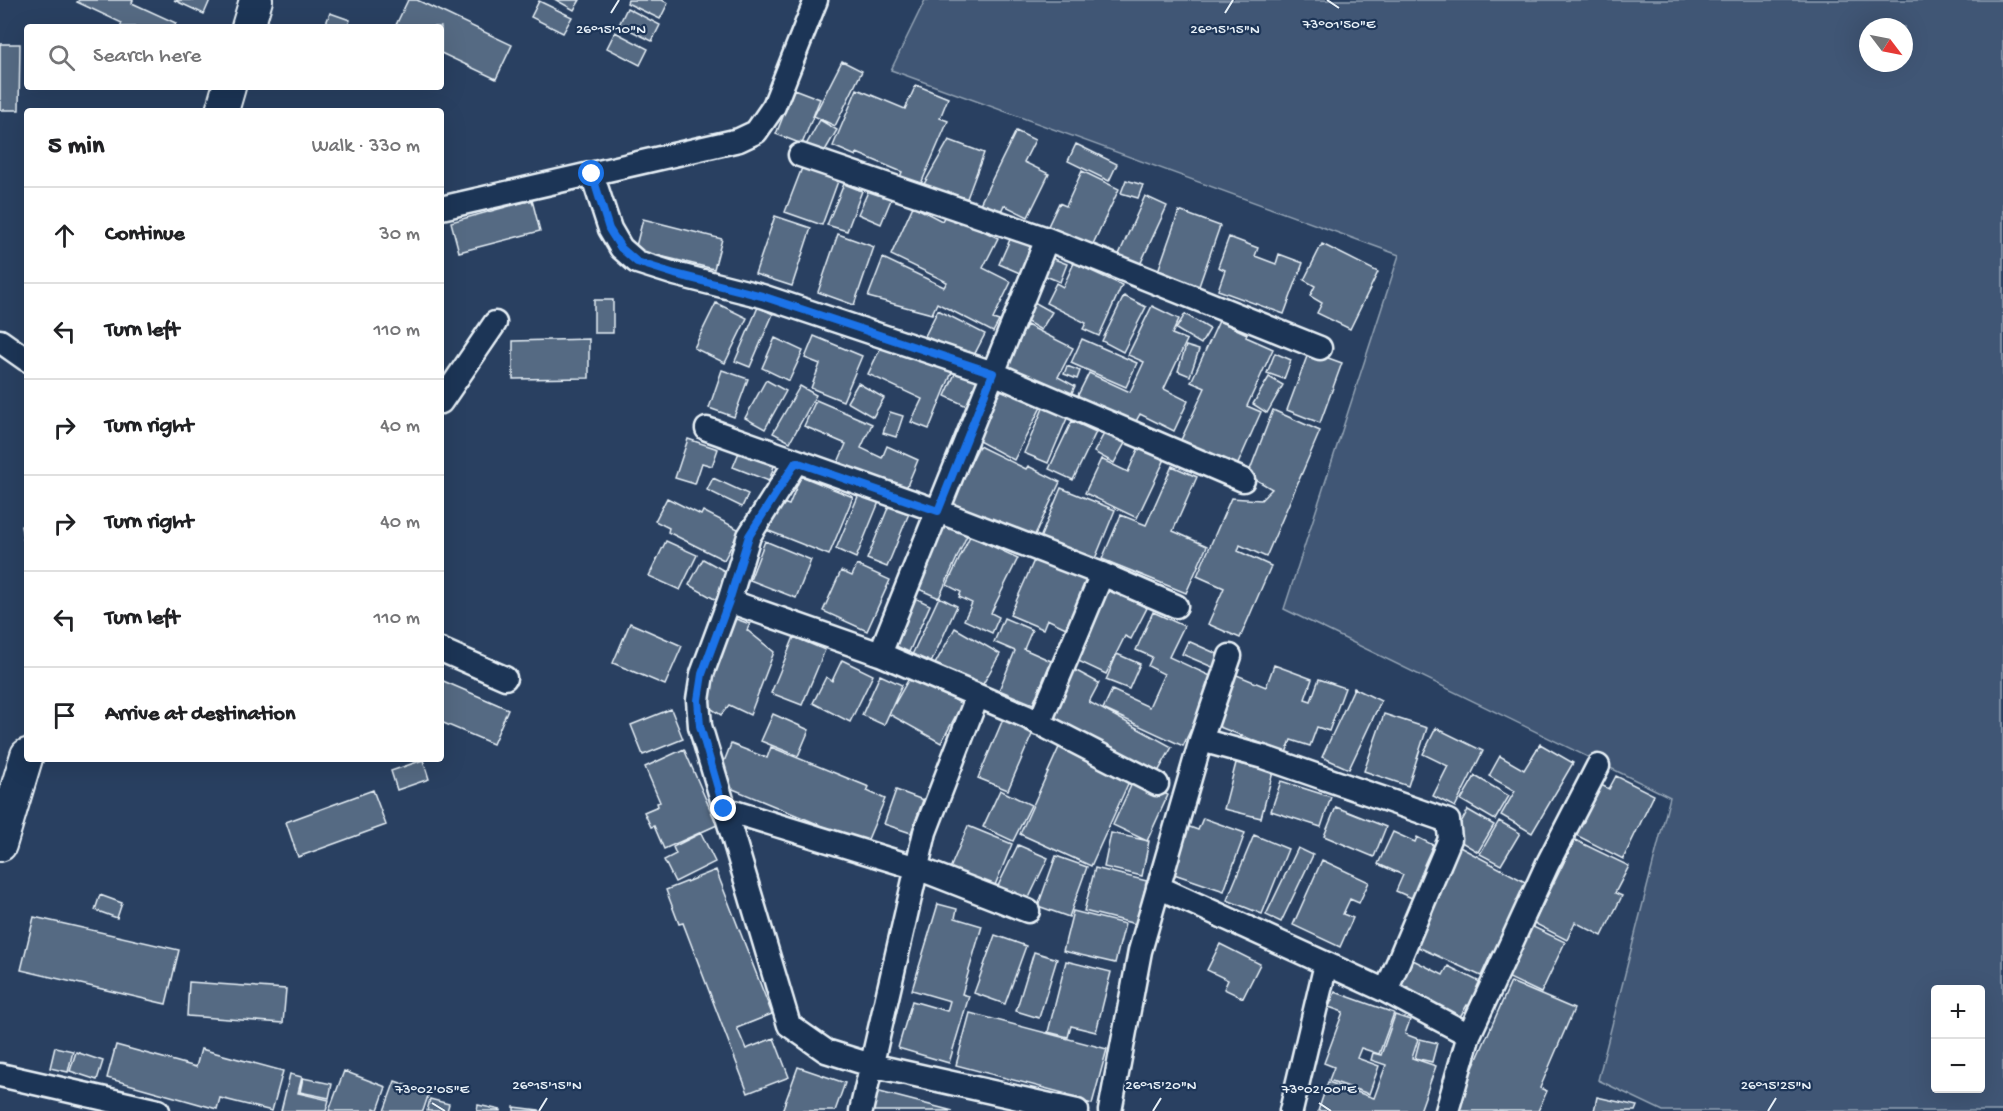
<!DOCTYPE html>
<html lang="en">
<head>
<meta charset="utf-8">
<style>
	:root { --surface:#fff; --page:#f6f6f6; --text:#202124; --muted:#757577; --line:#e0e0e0 }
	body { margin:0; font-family:"Gochi Hand",sans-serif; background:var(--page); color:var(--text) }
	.controls { position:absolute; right:18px; bottom:18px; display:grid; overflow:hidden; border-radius:6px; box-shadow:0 6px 24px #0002 }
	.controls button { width:54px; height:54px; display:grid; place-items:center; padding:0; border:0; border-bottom:2px solid var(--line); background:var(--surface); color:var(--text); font:30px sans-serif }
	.compass { position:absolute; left:1859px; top:18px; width:54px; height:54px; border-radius:50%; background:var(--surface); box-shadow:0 6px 24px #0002; rotate:122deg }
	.stop { position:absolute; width:18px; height:18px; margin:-14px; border:4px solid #1a73e8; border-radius:50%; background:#fff }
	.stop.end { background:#1a73e8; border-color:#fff; box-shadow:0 2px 6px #0008 }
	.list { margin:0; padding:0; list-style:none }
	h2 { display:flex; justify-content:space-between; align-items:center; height:78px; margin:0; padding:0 24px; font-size:26px }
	h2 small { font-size:20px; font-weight:400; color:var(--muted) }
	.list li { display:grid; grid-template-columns:39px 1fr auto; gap:18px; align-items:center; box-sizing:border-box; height:96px; padding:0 24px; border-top:2px solid var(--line) }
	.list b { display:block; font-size:22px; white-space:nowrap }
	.list em { font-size:20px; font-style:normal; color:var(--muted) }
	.icon { flex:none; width:33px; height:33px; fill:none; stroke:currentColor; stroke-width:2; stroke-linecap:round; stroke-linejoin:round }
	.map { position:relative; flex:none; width:2003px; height:1111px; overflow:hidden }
	.search { position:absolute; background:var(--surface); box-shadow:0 6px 24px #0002; left:24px; top:24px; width:420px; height:66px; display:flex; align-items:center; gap:15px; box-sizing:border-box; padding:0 21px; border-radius:6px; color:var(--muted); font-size:22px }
	.panel { position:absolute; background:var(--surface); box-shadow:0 6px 24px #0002; left:24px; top:108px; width:420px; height:654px; border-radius:6px }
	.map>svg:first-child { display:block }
</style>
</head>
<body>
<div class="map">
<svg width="2003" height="1111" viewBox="0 0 2003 1111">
	<rect width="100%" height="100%" fill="#294061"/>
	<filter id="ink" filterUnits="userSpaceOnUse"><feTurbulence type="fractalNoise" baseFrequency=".0167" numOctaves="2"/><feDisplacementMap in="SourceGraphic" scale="12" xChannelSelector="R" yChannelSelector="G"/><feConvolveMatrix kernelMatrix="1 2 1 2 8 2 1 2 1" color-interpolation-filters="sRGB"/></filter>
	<g filter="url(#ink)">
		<path fill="#415774" stroke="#94a4b6" stroke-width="1.5" fill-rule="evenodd" d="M925 0H2003V1111H1663L1598 1080 1670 797 1284 609 1399 255 891 70ZM1868 27H1904V63H1868ZM1936 990H1980V1088H1936Z"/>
		<path fill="#556a83" stroke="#e8f1f8" stroke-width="1.5" d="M79 0H133L132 3 176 23 174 27H120L122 23 77 2Z
			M174 0H210L204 14Z
			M408 0H417L512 45 496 79 441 53V27H395Z
			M556 0H580L574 10Z
			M628 0H662L668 3 660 19 627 3Z
			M539 1 572 17 563 33 531 17Z
			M627 8 660 25 652 41 619 25Z
			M330 13 350 20 348 27 325 26Z
			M615 32 648 49 640 65 607 48Z
			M0 44H20L19 110H0Z
			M842 61 862 71 835 126 814 116Z
			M916 85 948 98 940 118 948 121 920 186 900 177 902 172 857 153 856 156 833 146 857 89 905 109Z
			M794 89 820 99 802 144 776 134Z
			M820 120 837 130 823 154 806 145Z
			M1016 131 1035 140 1024 162 1049 174 1028 217 1004 205 997 220 977 210Z
			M949 140 984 153 966 201 948 191 945 196 924 184Z
			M1076 144 1117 164 1109 181 1068 161Z
			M805 160 841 173 822 225 785 212Z
			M1082 171 1119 189 1092 246 1048 226 1059 203 1066 206Z
			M1126 180 1143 185 1138 198 1121 193Z
			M844 184 862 191 847 231 827 225Z
			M871 185 893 195 881 224 858 214Z
			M1145 196 1167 206 1138 269 1117 259Z
			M532 200 540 231 459 252 451 222Z
			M913 206 942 221 946 213 998 238 983 268 1011 282 993 319 999 321 993 332 937 303 932 314 868 297 883 258 944 287 947 282 891 255Z
			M1179 211 1220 226 1199 286 1158 271Z
			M775 216 811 228 792 286 755 274Z
			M643 219 722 239 714 269 635 250Z
			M838 234 874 247 854 305 818 292Z
			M1012 235 1035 245 1022 274 999 264Z
			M1229 237 1258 248 1255 256 1276 264 1279 254 1303 263 1284 314 1218 290 1225 270 1218 267Z
			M1322 244 1378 272 1350 329 1317 313 1322 303 1310 296 1315 286 1304 280Z
			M1049 257 1067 264 1060 282 1041 274Z
			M1074 263 1122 285 1099 336 1083 329 1086 323 1046 303 1056 283 1063 287Z
			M1124 296 1146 307 1123 352 1102 341Z
			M594 300H613V333H594Z
			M1034 302 1052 312 1041 330 1024 320Z
			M716 303 747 318 725 363 694 348Z
			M1152 306 1179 319 1172 334 1187 340 1164 389 1188 401 1174 431 1140 414 1134 425 1077 397 1089 373 1130 392 1144 362 1128 355Z
			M758 307 773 314 750 367 735 361Z
			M938 310 985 334 972 359 925 336Z
			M1185 314 1210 329 1201 344 1176 329Z
			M1219 321 1247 334 1246 337 1273 349 1247 406 1261 412 1237 466 1181 440 1205 388 1191 382Z
			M1027 325 1073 348 1058 377 1075 386 1068 401 1004 371Z
			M814 336 862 356 843 401 811 388 820 364 805 358Z
			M775 338 803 351 789 381 762 368Z
			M589 339V378L513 379V341Z
			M1082 339 1137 363 1126 387 1071 363Z
			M882 345 952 372 929 429 911 422 922 399 868 374Z
			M1186 346 1199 350 1190 376 1178 371Z
			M1309 351 1342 363 1320 423 1287 410Z
			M1275 353 1291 360 1284 379 1267 373Z
			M1067 366 1080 371 1077 379 1064 374Z
			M958 367 986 379 973 409 945 396Z
			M722 370 748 379 734 417 709 408Z
			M1269 377 1283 385 1267 413 1253 404Z
			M766 380 786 391 765 429 745 418Z
			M858 383 884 398 873 417 847 402Z
			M800 386 816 395 790 442 773 433Z
			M1003 387 1041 407 1014 460 975 439Z
			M816 400 872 424 861 448 882 458 887 446 918 460 904 493 836 467 846 444 804 426Z
			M1044 406 1068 416 1048 463 1024 453Z
			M1273 410 1320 431 1266 557 1240 545 1238 551 1271 566 1240 638 1208 624 1224 588 1197 576 1231 498 1261 500 1272 489 1248 475Z
			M890 412 903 416 896 437 883 433Z
			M1072 421 1096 432 1073 480 1049 469Z
			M1105 432 1125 443 1114 463 1094 452Z
			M688 439 718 449 712 466 702 463 695 484 675 478Z
			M979 446 1026 469 1028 466 1060 482 1032 541 951 503Z
			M1139 447 1165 459 1137 518 1085 493 1101 459 1128 472Z
			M740 450 775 463 769 481 733 467Z
			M1172 466 1197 477 1173 531 1207 546 1186 593 1102 559 1121 515 1146 525Z
			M801 476 853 497 829 555 764 529 777 501 789 505Z
			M713 478 748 494 742 507 707 490Z
			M1061 488 1115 510 1092 566 1038 543Z
			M859 494 879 502 856 558 836 549Z
			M667 498 701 515 703 511 740 530 724 560 668 532 669 528 655 521Z
			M890 503 910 511 887 567 867 559Z
			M941 521 968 533 939 598 912 586Z
			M27 525V559L21 526Z
			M970 536 1018 558 991 613 999 617 992 633 964 620 972 603 959 597 961 592 947 585Z
			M666 541 697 555 680 590 649 576Z
			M765 541 811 560 796 598 750 580Z
			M1035 558 1089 581 1068 629 1047 619 1043 629 1010 615Z
			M703 559 732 575 718 601 689 585Z
			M857 565 890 580 867 631 823 611 841 571 852 576Z
			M1105 587 1147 608 1131 639 1125 636 1106 674 1072 658Z
			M911 596 930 605 909 652 890 643Z
			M939 597 957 606 930 665 911 657Z
			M1153 612 1184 626 1169 657 1215 678 1183 746 1103 709 1112 690 1149 707 1164 674 1148 666 1152 657 1136 650Z
			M733 618 750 624 747 630 774 652 750 715 729 705 721 715 704 704 713 660Z
			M1004 618 1032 630 1024 649 1051 661 1033 704 999 690 1015 651 994 642Z
			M630 623 682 646 665 685 613 663Z
			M955 628 1000 654 979 691 934 666Z
			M794 637 825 650 802 705 771 693Z
			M1188 641 1222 656 1217 669 1182 654Z
			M1117 654 1140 664 1129 689 1106 680Z
			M842 660 873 675 850 722 813 703 826 677 832 681Z
			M1274 665 1312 679 1305 699 1311 701 1319 679 1345 688 1329 731 1317 727 1310 746 1291 740 1286 753 1217 726 1232 673 1266 687Z
			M1071 668 1099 683 1089 702 1172 747 1154 779 1046 721Z
			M880 675 902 685 884 725 862 715Z
			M911 675 962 704 941 743 889 714Z
			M441 680 508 709 493 744 441 722Z
			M1354 688 1381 701 1349 769 1322 757Z
			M671 709 683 739 643 755 631 725Z
			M773 714 809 730 798 756 761 741Z
			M1384 714 1427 728 1408 786 1364 771Z
			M1004 717 1034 730 1008 790 978 778Z
			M1436 728 1483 751 1455 807 1433 796 1448 766 1423 754Z
			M1061 743 1132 775 1091 866 1020 834Z
			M731 744 767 758 771 747 869 787 867 791 885 799 866 844 716 782Z
			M1540 744 1573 763 1532 833 1501 815 1515 791 1489 776 1500 756 1524 770Z
			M684 749 717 825 664 849 654 826 651 827 644 812 658 806 657 803 660 802 645 767Z
			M423 760 429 779 397 790 391 771Z
			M1236 763 1273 772 1261 818 1224 809Z
			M1475 776 1509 796 1495 820 1461 800Z
			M1616 776 1654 795 1623 859 1574 834 1599 784 1609 789Z
			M1134 779 1168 795 1147 841 1113 825Z
			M1281 781 1331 797 1321 827 1271 811Z
			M373 790 386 825 298 857 286 822Z
			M896 790 923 800 911 833 884 824Z
			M1000 790 1031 805 1013 841 983 827Z
			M1336 807 1386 827 1374 857 1324 836Z
			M1468 810 1494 825 1478 852 1453 837Z
			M1203 818 1245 833 1224 891 1171 873 1187 826 1198 830Z
			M1499 821 1520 833 1501 865 1480 854Z
			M968 826 1012 844 993 890 949 871Z
			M1393 832 1415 842 1417 837 1433 845 1424 865 1428 867 1414 899 1396 891 1403 875 1378 864Z
			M701 833 715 862 675 882 664 860 676 854 673 847Z
			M1111 833 1149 841 1142 876 1104 867Z
			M1254 835 1288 849 1262 914 1227 900Z
			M1575 840 1629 866 1615 893 1622 896 1602 936 1575 922 1567 940 1534 923Z
			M1018 845 1048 858 1026 904 996 890Z
			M1456 845 1529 884 1497 958 1491 954 1481 976 1416 946Z
			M1298 848 1313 855 1281 922 1266 915Z
			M1056 856 1087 867 1069 917 1038 906Z
			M1322 860 1369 882 1359 903 1350 899 1343 914 1353 918 1340 947 1293 925Z
			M1095 868 1147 881 1136 924 1084 911Z
			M716 870 772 1014 737 1028 746 1049 774 1038 789 1077 748 1093 683 923 679 924 666 890Z
			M100 895 122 903 117 918 95 910Z
			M938 904 957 909 955 918 982 926 962 994 969 996 949 1063 898 1048 912 1001 947 1011 950 1001 912 990Z
			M1073 911 1125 924 1115 963 1063 951Z
			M34 917 179 950 166 1004 21 970Z
			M1529 925 1565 942 1541 993 1505 976Z
			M995 935 1026 946 1005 1004 974 993Z
			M1220 944 1260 964 1243 998 1224 989 1228 980 1207 970Z
			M1034 952 1057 959 1039 1018 1016 1011Z
			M1411 959 1443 975 1448 966 1488 986 1475 1009 1467 1005 1457 1022 1395 990Z
			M1066 961 1111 972 1096 1032 1071 1026 1068 1037 1048 1032Z
			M189 982 286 989 283 1023 187 1016Z
			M1511 982 1574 1009 1540 1088 1547 1091 1538 1111H1454Z
			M1335 992 1394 1013 1379 1054 1361 1048 1357 1058 1379 1066 1369 1094 1329 1080 1334 1067 1324 1063 1343 1012 1329 1007Z
			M970 1013 1107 1049 1092 1104 1066 1097 1067 1094 956 1065Z
			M1395 1015 1410 1020 1405 1034 1418 1039 1412 1058 1436 1066 1420 1111H1318L1328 1082 1374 1098 1386 1065 1371 1060 1373 1053 1381 1055Z
			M1420 1039 1437 1043 1432 1062 1415 1058Z
			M116 1045 196 1067 201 1049 283 1071 272 1111 220 1098 217 1109 107 1078Z
			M55 1047 73 1051 68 1072 50 1068Z
			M76 1052 103 1061 97 1080 70 1071Z
			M798 1067 845 1083 835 1111H782Z
			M344 1071 386 1087 378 1110 374 1108 373 1111H329Z
			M290 1074 302 1077 298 1093 329 1100 326 1111H281Z
			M303 1078 332 1084 329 1098 300 1092Z
			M395 1081 429 1093 423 1111H384Z
			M876 1091 953 1111H871Z
			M1597 1097 1637 1106 1635 1111H1594Z
			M430 1099 449 1104 447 1111H427Z
			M478 1105 501 1110V1111H477Z
			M514 1107 539 1110 540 1111H514Z"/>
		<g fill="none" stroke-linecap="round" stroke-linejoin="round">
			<g stroke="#e8f1f8" stroke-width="27">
				<path id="street" d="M800 155 1047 239 1320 348
					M592 174 610 229 621 248 637 262 675 274 762 296 993 373 1243 480
					M441 208 739 140 756 132 774 106 816 0
					M0 341 27 360
					M441 402 495 323
					M707 429 938 511 1102 574 1176 606
					M796 462 749 536 729 601 702 674 698 700 700 726 789 1025 826 1051 871 1065 1077 1111
					M729 601 880 654 1025 716 1157 784
					M441 650 505 678
					M880 654 1047 239
					M1039 724 1102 574
					M1201 740 1263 757 1448 821 1450 839 1386 991
					M724 809 917 868 1028 911
					M1158 887 1386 991 1469 1035
					M0 1075 158 1111
					M861 1111 925 832 977 697
					M1110 1111 1140 951 1201 740 1230 656
					M1291 1111 1326 964
					M1447 1111 1469 1035 1548 863 1598 766"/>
			</g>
			<g stroke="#e8f1f8" stroke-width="36">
				<path id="secondary" d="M248 27 256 0
					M222 111 229 87
					M0 845 27 755"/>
			</g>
			<use href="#street" stroke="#1d3557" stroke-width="22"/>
			<use href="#secondary" stroke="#1d3557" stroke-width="32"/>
		</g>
	</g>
	<g fill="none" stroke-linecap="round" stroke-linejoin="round" filter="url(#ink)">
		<path stroke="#1a73e8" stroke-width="8" d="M592 174 609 229 621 248 637 262 675 274 762 296 993 373 938 511 796 462 749 536 729 601 702 674 698 700 700 726 724 809"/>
	</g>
	<path fill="none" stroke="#e8f1f8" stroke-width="2" d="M1327 0 1339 8M611 13 619 0M1225 13 1233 0M432 1103 445 1111M1319 1103 1331 1111M539 1111 547 1098M1153 1111 1161 1098M1768 1111 1776 1098"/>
	<g font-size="15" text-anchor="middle" fill="#e8f1f8" stroke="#1d3557" stroke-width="4.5" stroke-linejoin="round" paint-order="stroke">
		<text x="1339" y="28">73°01'50"E</text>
		<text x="611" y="33">26°15'10"N</text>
		<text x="1225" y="33">26°15'15"N</text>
		<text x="547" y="1089">26°15'15"N</text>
		<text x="1161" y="1089">26°15'20"N</text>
		<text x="1776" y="1089">26°15'25"N</text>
		<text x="432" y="1093">73°02'05"E</text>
		<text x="1319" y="1093">73°02'00"E</text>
	</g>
</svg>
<div class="controls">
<button>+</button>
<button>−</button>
</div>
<svg class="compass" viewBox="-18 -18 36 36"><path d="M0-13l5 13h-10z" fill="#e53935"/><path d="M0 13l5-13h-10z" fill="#757577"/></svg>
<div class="stop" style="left:592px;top:174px"></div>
<div class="stop end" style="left:724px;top:809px"></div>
<div class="search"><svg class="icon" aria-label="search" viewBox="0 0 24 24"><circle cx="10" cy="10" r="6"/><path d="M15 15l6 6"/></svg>Search here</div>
<section class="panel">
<h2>5 min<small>Walk · 330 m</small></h2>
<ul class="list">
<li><svg class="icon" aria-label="ahead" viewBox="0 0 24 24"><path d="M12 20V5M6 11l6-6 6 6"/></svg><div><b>Continue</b></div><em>30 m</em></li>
<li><svg class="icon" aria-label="left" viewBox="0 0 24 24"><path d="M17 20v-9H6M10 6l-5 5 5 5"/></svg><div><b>Turn left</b></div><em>110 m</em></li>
<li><svg class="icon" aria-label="right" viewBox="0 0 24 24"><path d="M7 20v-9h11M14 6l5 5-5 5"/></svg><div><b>Turn right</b></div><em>40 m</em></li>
<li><svg class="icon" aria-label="right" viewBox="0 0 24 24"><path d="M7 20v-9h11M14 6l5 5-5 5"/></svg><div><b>Turn right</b></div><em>40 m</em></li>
<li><svg class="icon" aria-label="left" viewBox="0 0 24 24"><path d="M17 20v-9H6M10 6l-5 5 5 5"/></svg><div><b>Turn left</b></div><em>110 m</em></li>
<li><svg class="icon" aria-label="arrive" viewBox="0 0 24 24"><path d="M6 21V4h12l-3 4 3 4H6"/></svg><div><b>Arrive at destination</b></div></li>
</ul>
</section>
</div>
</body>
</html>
